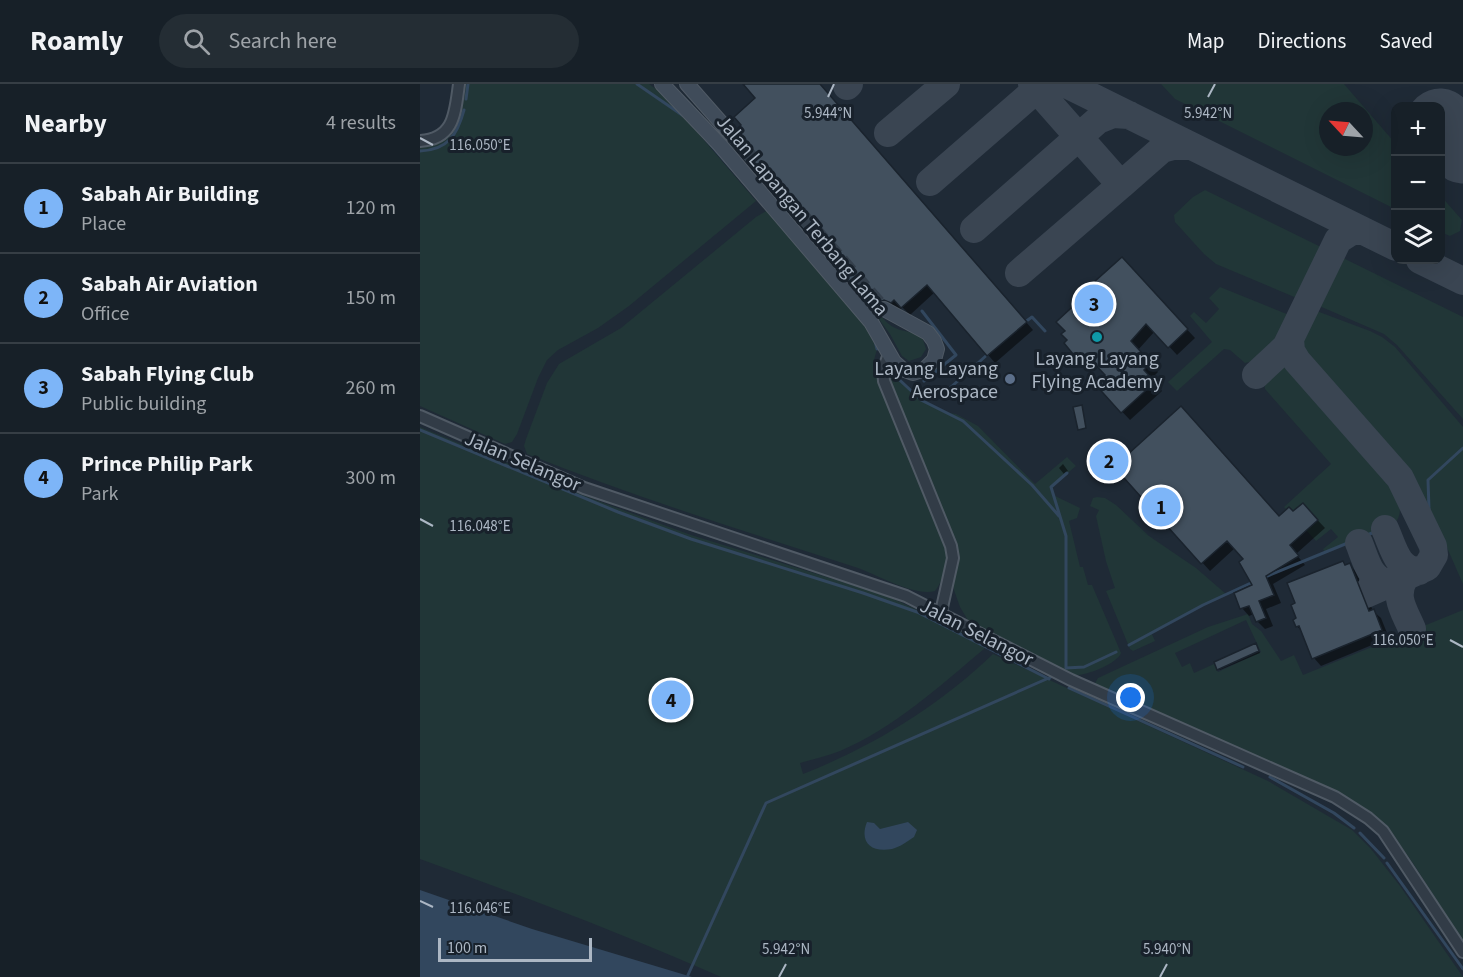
<!DOCTYPE html>
<html lang="en">
<head>
<meta charset="utf-8">
<style>
	:root { --surface:#172028; --page:#242d34; --text:#f1f3f6; --muted:#9ea3a8; --line:#363e45; --accent:#7db5f8 }
	body { margin:0; font-family:"Source Sans 3",sans-serif; background:var(--page); color:var(--text) }
	.controls { position:absolute; right:18px; top:18px; display:grid; overflow:hidden; border-radius:12px; box-shadow:0 6px 24px #0002 }
	.controls button { width:54px; height:54px; display:grid; place-items:center; padding:0; border:0; border-bottom:2px solid var(--line); background:var(--surface); color:var(--text); font:30px sans-serif }
	.compass { position:absolute; left:899px; top:18px; width:54px; height:54px; border-radius:50%; background:var(--surface); box-shadow:0 6px 24px #0002; rotate:296deg }
	.scale { position:absolute; left:18px; bottom:15px; width:154px; box-sizing:border-box; padding-left:6px; border:3px solid #acb7c4; border-top:0; font-size:16px; line-height:21px; white-space:nowrap; color:#acb7c4; -webkit-text-stroke:4px #18212b; paint-order:stroke }
	.you { position:absolute; left:711px; top:614px; width:21px; height:21px; margin:-15px; border:4px solid #fff; border-radius:50%; background:#1a73e8; box-shadow:0 0 0 9px #1a73e833 }
	.badge { display:grid; place-items:center; width:39px; height:39px; border-radius:50%; background:var(--accent); color:#111; font-size:20px; font-weight:700 }
	.pin { position:absolute; translate:-50% -50%; border:3px solid #fff; box-shadow:0 2px 6px #0006 }
	.list { margin:0; padding:0; list-style:none }
	h2 { display:flex; justify-content:space-between; align-items:center; height:78px; margin:0; padding:0 24px; font-size:26px }
	h2 small { font-size:20px; font-weight:400; color:var(--muted) }
	.list li { display:grid; grid-template-columns:39px 1fr auto; gap:18px; align-items:center; box-sizing:border-box; height:90px; padding:0 24px; border-top:2px solid var(--line) }
	.list b { display:block; font-size:22px; white-space:nowrap }
	.list p { margin:0; font-size:20px; white-space:nowrap; color:var(--muted) }
	.list em { font-size:20px; font-style:normal; color:var(--muted) }
	.icon { flex:none; width:33px; height:33px; fill:none; stroke:currentColor; stroke-width:2; stroke-linecap:round; stroke-linejoin:round }
	.map { position:relative; flex:none; width:1043px; height:893px; overflow:hidden }
	header { display:flex; align-items:center; gap:36px; box-sizing:border-box; height:84px; padding:0 30px; background:var(--surface); border-bottom:2px solid var(--line) }
	header strong { font-size:28px }
	nav { display:flex; gap:33px; margin-inline-start:auto; font-size:21px }
	.search { width:420px; height:54px; background:var(--page); display:flex; align-items:center; gap:15px; box-sizing:border-box; padding:0 21px; border-radius:33px; color:var(--muted); font-size:22px }
	main { display:flex }
	aside { flex:1; background:var(--surface) }
	.map>svg:first-child { display:block }
</style>
</head>
<body>
<header>
<strong>Roamly</strong>
<div class="search"><svg class="icon" aria-label="search" viewBox="0 0 24 24"><circle cx="10" cy="10" r="6"/><path d="M15 15l6 6"/></svg>Search here</div>
<nav><a>Map</a><a>Directions</a><a>Saved</a></nav>
</header>
<main>
<aside>
<h2>Nearby<small>4 results</small></h2>
<ul class="list">
<li><span class="badge">1</span><div><b>Sabah Air Building</b><p>Place</p></div><em>120 m</em></li>
<li><span class="badge">2</span><div><b>Sabah Air Aviation</b><p>Office</p></div><em>150 m</em></li>
<li><span class="badge">3</span><div><b>Sabah Flying Club</b><p>Public building</p></div><em>260 m</em></li>
<li><span class="badge">4</span><div><b>Prince Philip Park</b><p>Park</p></div><em>300 m</em></li>
</ul>
</aside>
<div class="map">
<svg width="1043" height="893" viewBox="0 0 1043 893">
	<rect width="100%" height="100%" fill="#1f2a36"/>
	<path fill="#213637" fill-rule="evenodd" d="M44 0H229L240 8 266 35 336 117 209 222 178 244 138 266 127 276 118 294 97 350 92 358 85 360 0 322V61L20 56Z
		M741 0H924L975 59V125L755 15ZM908 27H944V63H908Z
		M785 106 903 164 879 215 796 180 784 170 755 138 754 131 773 113Z
		M1020 111 1042 136 1040 147 1030 152 1021 148Z
		M348 126 447 244 457 265 453 280 458 297 525 459C528 477 526 492 515 507 496 513 457 491 438 484 327 448 215 413 107 370L104 362 106 355 127 299 139 280 201 244 336 133Z
		M921 173 1043 233V335L977 261 964 250 897 221Z
		M800 203 869 231C862 252 849 275 825 279L810 266 804 265 757 307 748 298 792 258 770 232 774 228 786 239 799 225 789 214Z
		M894 226 950 247 962 253 975 263 1043 343V500L1010 425H1007L991 394 889 281C870 258 882 250 894 226Z
		M461 232C477 251 483 243 502 253L506 265 501 273 489 277 482 272 470 250 458 234Z
		M861 279 867 281 881 295 977 406C980 418 983 431 974 440L905 468 903 465 918 453 911 445 896 457 886 446 898 436 883 419 873 427 869 423 866 425 864 423 911 380 845 305C843 293 852 285 861 279Z
		M470 287 501 316 523 328 536 330 558 342 615 400 647 373 656 382 631 403 633 411 660 424 657 434 649 437 660 483H663L668 501H672L701 569C697 580 664 593 652 591L557 544 549 538 540 523 534 506 533 494 537 465 535 458 469 299 467 289Z
		M0 343 170 414 271 451 465 511 564 557V565C521 601 473 645 420 667 407 672 393 675 380 679L383 690C452 663 519 622 573 570L848 697 932 746 951 765 980 802 1043 893H301C202 849 102 812 0 775Z
		M677 413 685 414 696 421 729 452 776 484 806 510 731 548 735 557 713 567 710 565 686 507 695 504 686 477 676 432 679 426 670 422 673 414Z
		M1043 526V857C1015 817 993 772 960 737 948 725 932 717 917 708L674 601 678 594 788 543 828 530 832 540 841 547 861 577 874 571 883 591ZM826 536 841 568 798 588 794 580 774 589 770 579 762 583 755 569Z"/>
	<path fill="#32475e" d="M447 738 454 739 460 745 488 738 497 746 494 753C488 757 480 763 472 765 451 769 439 758 447 738Z
		M0 806 112 845 272 893H0Z"/>
	<path fill="#0007" d="M325 0H399L613 246 575 279 515 208 490 231 482 223 480 226 473 223 466 225 462 233 313 60 317 58 337 14Z
		M710 184 775 254 757 271 735 247 718 266 738 288 731 295 742 307 710 336 677 301 687 291 676 280 675 282 672 280 667 285 646 260Z
		M681 366 706 374 860 433 873 429 890 428 905 444 876 470 885 481 853 500 861 519 846 525 853 542 845 545 837 537 834 530 829 532 822 524 834 502 825 475 815 464 790 487Z
		M643 380 648 387 644 390 639 384Z
		M923 479 926 482 930 481 937 489 953 527 961 534 969 554 901 582 894 574 883 549 877 542Z
		M837 562 840 569 800 586 799 585Z"/>
	<g fill="none" stroke-linecap="round" stroke-linejoin="round">
		<path stroke="#32475e" stroke-width="3" d="M217 0 265 33
			M46 15 48 0
			M284 53 325 100
			M0 67C28 66 37 51 44 26
			M502 227 536 271 504 297
			M605 238 612 233 625 247
			M455 257 457 265
			M470 287 501 316 543 337 612 401 639 432
			M521 312 568 270
			M0 346 198 428 271 455 443 509 497 528 629 595
			M647 389 631 403 646 452V584L664 583 696 568
			M1009 425 1008 396 1043 364
			M845 493 974 440
			M709 561 783 521 833 498
			M649 604 823 683
			M850 693 914 729 934 744
			M940 749 964 774
			M967 779 1043 885
			M268 891 346 719 631 593"/>
		<path stroke="#3a4552" stroke-width="28" d="M646 0 976 163
			M427 2 429 0
			M468 49 526 0
			M510 98 617 5 629 0
			M701 101 742 65 753 62H771
			M554 145 678 36 693 30 709 31
			M1000 176 1043 197
			M599 189 701 101 612 0
			M870 255 871 267 877 277 980 394 1013 462 1014 471 1007 483 946 510 952 503 954 493
			M836 291 866 263 918 156 932 147H943
			M965 445C973 462 977 487 999 487
			M939 459C946 476 950 498 970 499
			M985 493C973 513 984 526 992 545"/>
		<path stroke="#3a4552" stroke-width="69" d="M1020 39 1043 65"/>
	</g>
	<path fill="#42505e" stroke="#1a232d" stroke-width="1.5" d="M323 0H400L607 238 567 272 507 201 481 224 474 216 471 219 464 216 459 218 455 225 457 231 310 59 316 57 320 52 318 44 321 41 314 33 335 14Z
		M702 173 768 245 748 264 726 240 711 257 731 279 724 286 735 298 701 329 675 300 685 291 668 273 665 275 663 273 658 278 651 271 653 270 644 259 647 256 641 250 645 247 636 238 676 201 673 199Z
		M662 321 666 344 658 346 653 323Z
		M761 322 859 432 869 423 873 427 883 419 898 436 870 461 879 472 846 492 854 511 839 517 846 534 836 538 829 522 820 525 814 509 832 501 819 478 823 475 807 457 781 480 679 366 691 355 706 372Z
		M923 477 925 481 930 479 949 527 954 525 962 546 892 575 879 542 876 543 873 536 876 534 871 521 875 519 867 499Z
		M836 559 839 567 797 586 794 578Z"/>
	<g fill="none" stroke-linecap="round" stroke-linejoin="round">
		<path stroke="#343f4b" stroke-width="14" stroke-dasharray="14 7" stroke-linecap="butt" d="M311 50 464 225"/>
		<g stroke="#505a65" stroke-width="14">
			<path id="street" d="M0 57C35 55 35 28 39 0
				M469 270 463 286 464 297 531 462 533 474 521 528
				M0 332 164 404 486 512 651 596 915 713 948 734 963 747 1043 868"/>
		</g>
		<g stroke="#505a65" stroke-width="16">
			<path id="secondary" d="M242 0 300 61 451 238 474 278 482 285 493 289 505 285 514 276 517 265 514 257 508 249 464 225
				M267 0 311 50"/>
		</g>
		<use href="#street" stroke="#323c47" stroke-width="10"/>
		<use href="#secondary" stroke="#404c5a" stroke-width="14"/>
	</g>
	<path fill="none" stroke="#acb7c4" stroke-width="2" d="M408 13 414 0M788 13 795 0M0 54 13 61M0 435 13 442M1030 556 1043 563M0 817 13 823M359 893 366 880M740 893 747 880"/>
	<circle fill="#0f9aa8" stroke="#18212b" stroke-width="2" cx="677" cy="253" r="6"/>
	<circle fill="#5c6f8a" stroke="#18212b" stroke-width="2" cx="590" cy="295" r="6"/>
	<g text-anchor="middle" stroke-width="6" stroke-linejoin="round" paint-order="stroke">
		<g font-size="20" fill="#acb7c4" stroke="#18212b">
			<text transform="translate(383 131) rotate(50)" y="7">Jalan Lapangan Terbang Lama</text>
			<text transform="translate(103 377) rotate(23)" y="7">Jalan Selangor</text>
			<text transform="translate(557 548) rotate(27)" y="7">Jalan Selangor</text>
		</g>
		<g font-size="20" fill="#acb7c4" stroke="#18212b">
			<text x="677" y="281">Layang Layang<tspan x="677" dy="23">Flying Academy</tspan></text>
			<text x="578" y="291" text-anchor="end">Layang Layang<tspan x="578" dy="23">Aerospace</tspan></text>
		</g>
	</g>
	<g font-size="15" text-anchor="middle" fill="#acb7c4" stroke="#18212b" stroke-width="6" stroke-linejoin="round" paint-order="stroke">
		<text x="408" y="34">5.944°N</text>
		<text x="788" y="34">5.942°N</text>
		<text x="60" y="66">116.050°E</text>
		<text x="60" y="447">116.048°E</text>
		<text x="983" y="561">116.050°E</text>
		<text x="60" y="829">116.046°E</text>
		<text x="366" y="870">5.942°N</text>
		<text x="747" y="870">5.940°N</text>
	</g>
</svg>
<div class="controls">
<button>+</button>
<button>−</button>
<button><svg class="icon" aria-label="layers" viewBox="0 0 24 24"><path d="M12 4l9 5-9 5-9-5zM3 14l9 5 9-5"/></svg></button>
</div>
<svg class="compass" viewBox="-18 -18 36 36"><path d="M0-13l5 13h-10z" fill="#e53935"/><path d="M0 13l5-13h-10z" fill="#9ea3a8"/></svg>
<div class="scale">100 m</div>
<div class="you"></div>
<div class="pin badge" style="left:741px;top:423px">1</div>
<div class="pin badge" style="left:689px;top:377px">2</div>
<div class="pin badge" style="left:674px;top:220px">3</div>
<div class="pin badge" style="left:251px;top:616px">4</div>
</div>
</main>
</body>
</html>
